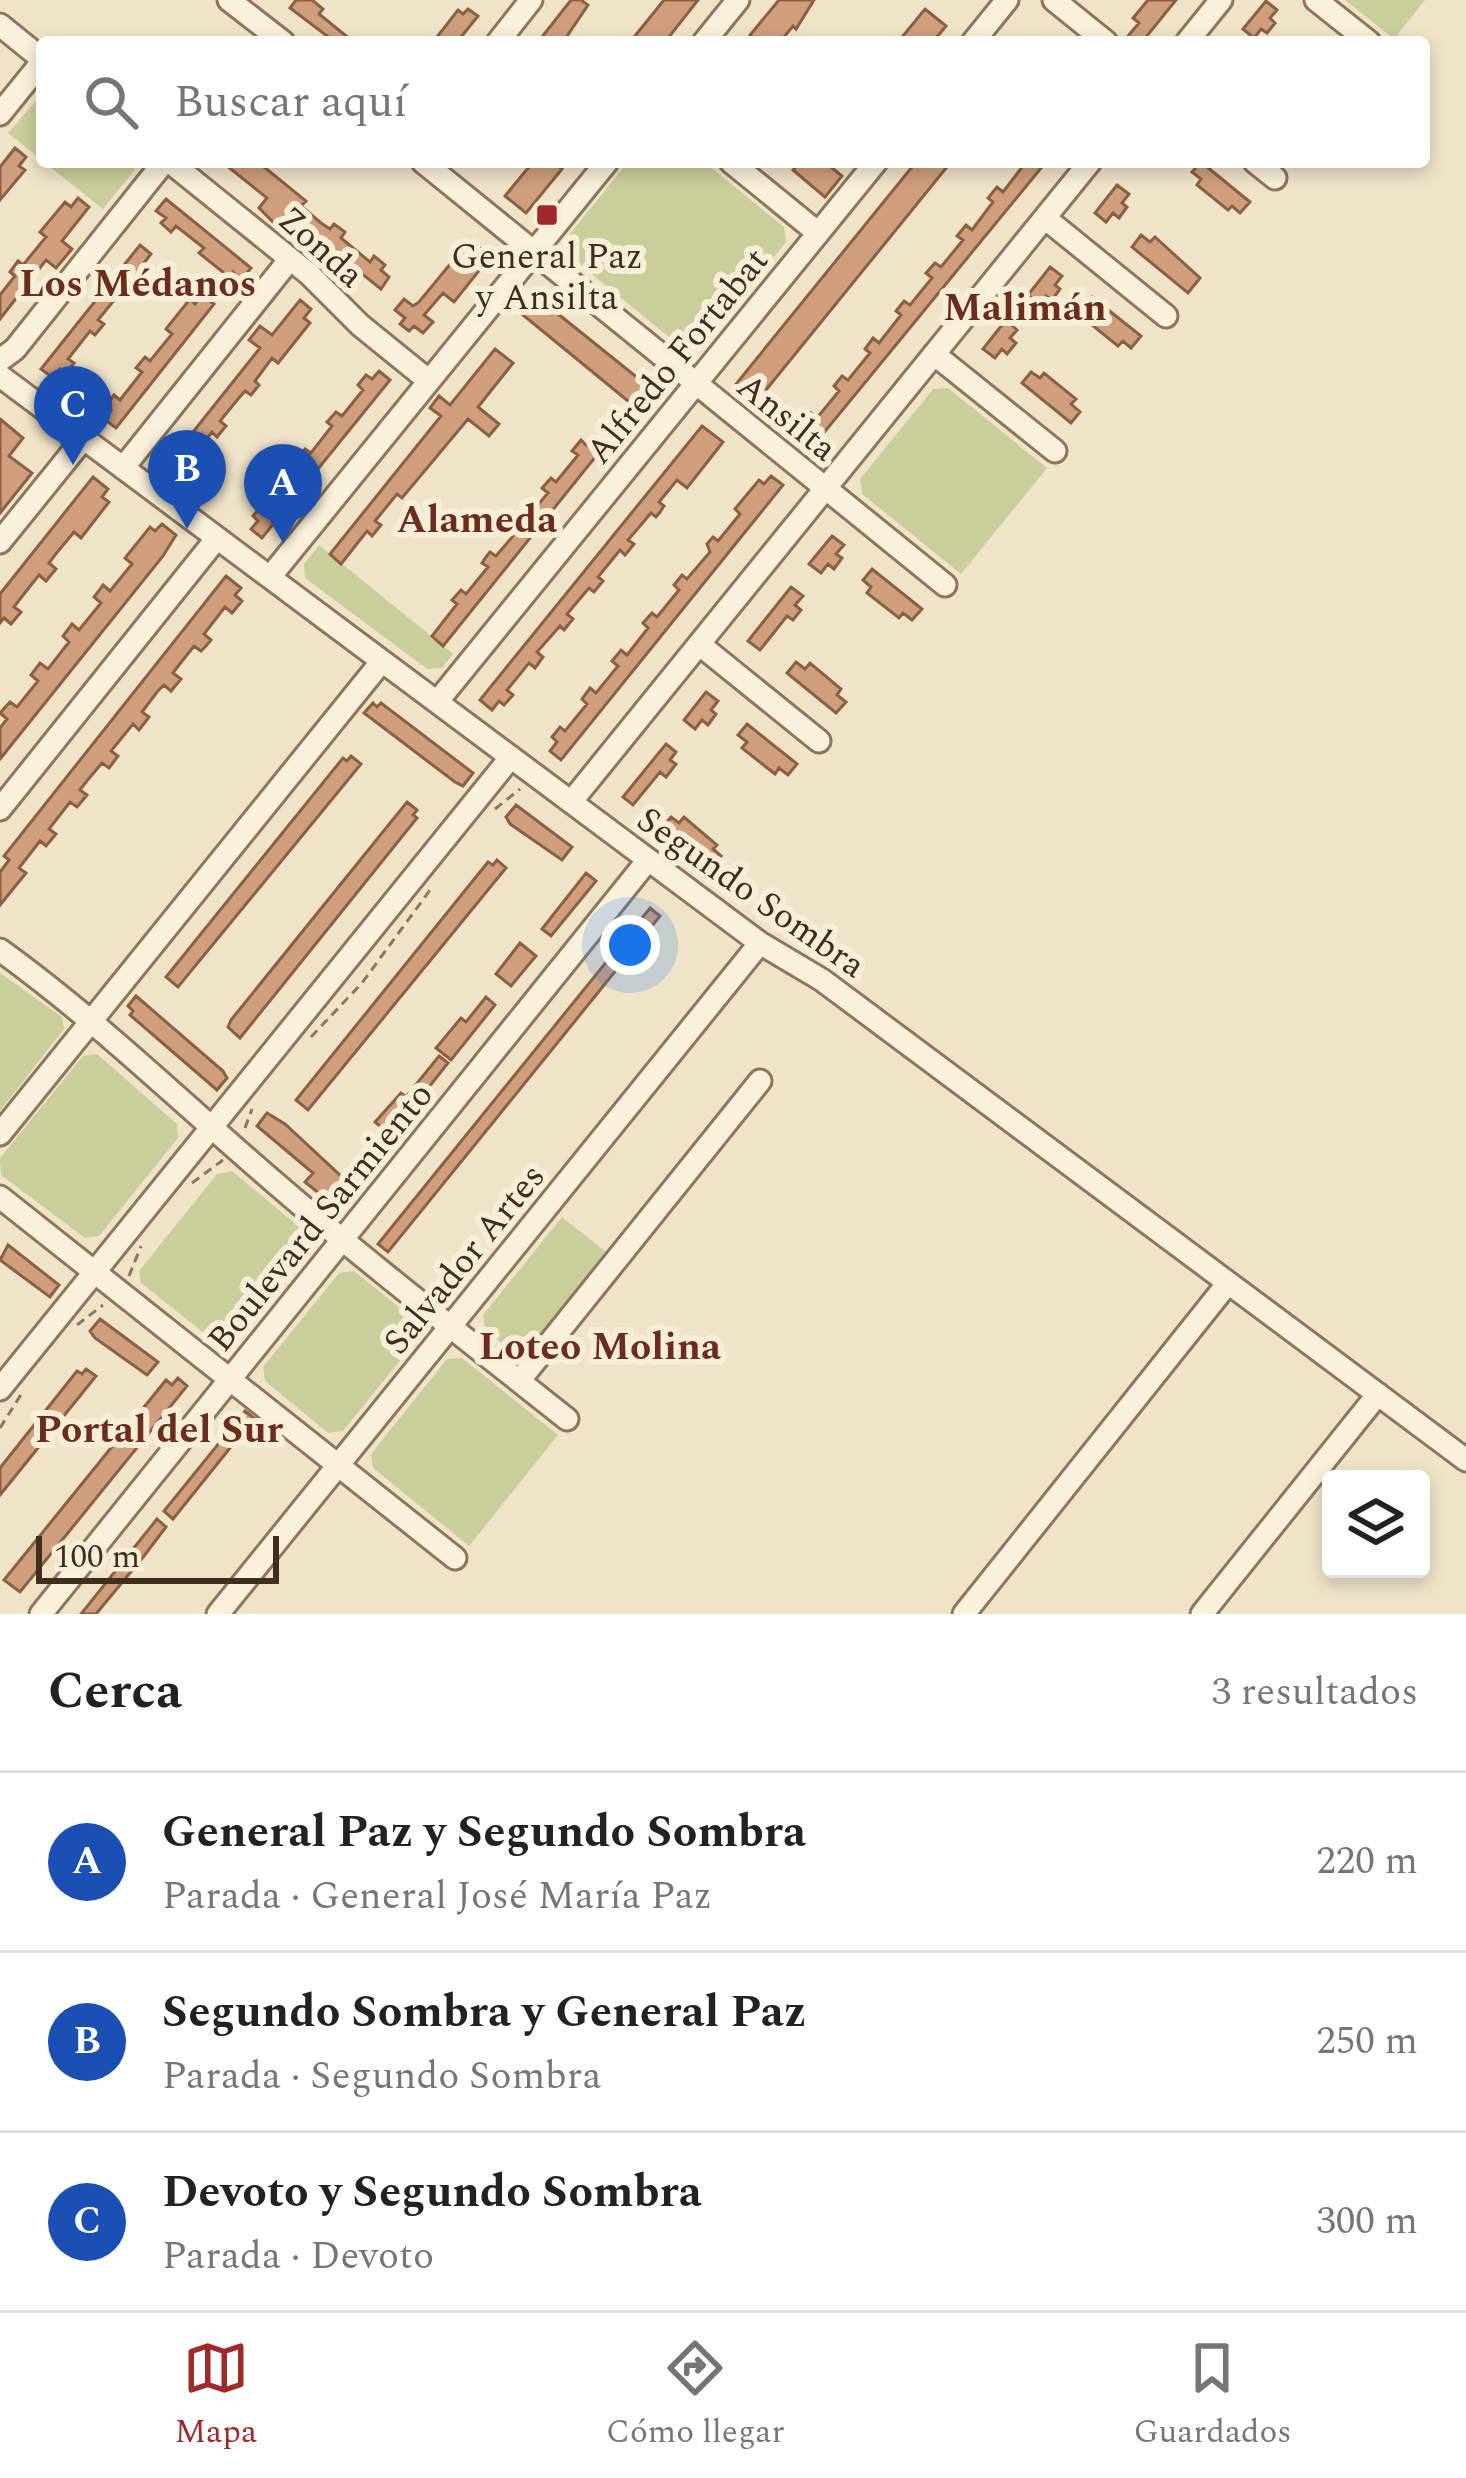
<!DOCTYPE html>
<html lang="es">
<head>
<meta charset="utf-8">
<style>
	:root { --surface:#fff; --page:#f6f6f6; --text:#222; --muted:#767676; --line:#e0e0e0; --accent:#9e2a2b }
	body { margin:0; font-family:Spectral,serif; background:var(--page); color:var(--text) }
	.controls { position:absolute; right:36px; bottom:36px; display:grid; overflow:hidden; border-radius:12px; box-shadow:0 6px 18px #0003 }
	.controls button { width:108px; height:108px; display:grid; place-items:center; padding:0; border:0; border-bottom:3px solid var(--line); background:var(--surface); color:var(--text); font:60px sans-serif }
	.scale { position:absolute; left:36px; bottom:30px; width:243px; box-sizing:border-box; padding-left:12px; border:6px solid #3d2e20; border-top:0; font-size:33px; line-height:42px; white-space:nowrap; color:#3d2e20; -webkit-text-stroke:9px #f7eed8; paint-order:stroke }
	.you { position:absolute; left:630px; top:945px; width:42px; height:42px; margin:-30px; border:9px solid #fff; border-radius:50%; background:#1a73e8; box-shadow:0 0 0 18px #1a73e833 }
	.badge { display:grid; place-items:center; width:78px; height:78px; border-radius:50%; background:var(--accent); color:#fff; font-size:39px; font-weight:700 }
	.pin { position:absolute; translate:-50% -99px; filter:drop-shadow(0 3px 6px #0008) }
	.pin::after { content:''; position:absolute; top:63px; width:42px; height:36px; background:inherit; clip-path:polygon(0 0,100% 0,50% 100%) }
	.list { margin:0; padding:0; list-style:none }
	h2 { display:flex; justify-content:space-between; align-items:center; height:156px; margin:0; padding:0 48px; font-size:51px }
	h2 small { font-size:39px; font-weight:400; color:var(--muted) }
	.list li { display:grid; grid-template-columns:78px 1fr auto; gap:36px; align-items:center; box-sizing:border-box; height:180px; padding:0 48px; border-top:3px solid var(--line) }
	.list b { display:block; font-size:45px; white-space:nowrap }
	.list p { margin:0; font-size:39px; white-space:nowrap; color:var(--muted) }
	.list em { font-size:39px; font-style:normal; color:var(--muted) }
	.icon { flex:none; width:66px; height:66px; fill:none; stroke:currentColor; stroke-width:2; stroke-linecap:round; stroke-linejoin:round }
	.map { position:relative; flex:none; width:1466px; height:1614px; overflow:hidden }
	.search { position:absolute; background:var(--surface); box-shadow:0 6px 18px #0003; left:36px; right:36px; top:36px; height:132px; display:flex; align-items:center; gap:30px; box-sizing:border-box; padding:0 42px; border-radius:12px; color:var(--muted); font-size:45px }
	.sheet { height:696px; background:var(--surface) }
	nav { display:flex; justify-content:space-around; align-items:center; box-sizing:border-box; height:168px; border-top:3px solid var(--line); background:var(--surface); font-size:33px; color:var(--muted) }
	nav a { display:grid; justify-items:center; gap:6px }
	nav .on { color:var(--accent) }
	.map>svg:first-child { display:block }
</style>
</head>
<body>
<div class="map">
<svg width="1466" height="1614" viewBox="0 0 1466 1614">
	<rect width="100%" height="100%" fill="#f0e4c8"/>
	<path fill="#c9cf9b" d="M1345 0H1425L1394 39Z
		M42 94V160L8 133Z
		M44 162H133L134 171 103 209Z
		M628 162H704L784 227 786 242 700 349 685 350 567 254 565 240Z
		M948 388 1047 468 961 574 862 494 860 479 933 389Z
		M319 545 453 654 442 668 427 669 305 578 304 564Z
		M0 973 62 1017 64 1029 0 1111Z
		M97 1054 177 1124 178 1138 99 1236 85 1238 1 1175 0 1158 83 1056Z
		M232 1171 309 1235 311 1250 235 1344 220 1346 141 1283 139 1271 217 1174Z
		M562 1217 606 1252 525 1353H514L485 1329 483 1315Z
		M354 1271 417 1322 419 1337 343 1431 328 1433 265 1381 263 1367 339 1273Z
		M462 1358 558 1435 469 1546 373 1468 371 1454 447 1359Z"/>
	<path fill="#cf9f7d" stroke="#8d5f41" stroke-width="3" d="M296 0H312L323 9 319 14 350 39 348 42H335L290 8Z
		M571 0H581L588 5 563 42H538Z
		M664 0H698L665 42H630Z
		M779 0H814L796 29 793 26 780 42H758L750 35Z
		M1148 0H1176L1142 42H1135L1128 36 1139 23 1133 18Z
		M1266 1 1277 10 1270 18 1275 23 1267 33 1261 29 1254 38 1243 29Z
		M468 9 478 16 457 42H433L458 10 463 14Z
		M925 9 946 26 933 42H898Z
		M15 148 26 157 19 166 25 170 0 200V167Z
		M222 162H258L306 201 301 206 321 223 330 229 334 224 345 232 341 238 370 262 374 256 385 265 381 270 389 277 381 289 287 214 277 226 259 208 267 198Z
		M533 162H553L562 169 526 213 505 196Z
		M800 162H825L842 176 825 197 793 170Z
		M916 162H951L753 406 732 389Z
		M1026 162H1046L813 446 801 437 808 428 803 424 811 413 817 418 839 391 834 386 842 376 848 380 870 353 865 349 873 338 879 343 901 315 896 311 904 301 910 305 932 278 926 273 935 263 941 267 963 240 957 236 966 225 972 230 993 202 988 198 997 187 1003 192Z
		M1201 162 1250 202 1240 213 1232 206 1228 210 1197 185 1201 179 1192 172Z
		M1117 185 1129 194 1122 203 1127 207 1119 218 1113 213 1106 222 1095 213Z
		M78 198 89 207 62 241 72 249 56 268 46 260 0 319V295L15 276 10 272 18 261 23 265 46 237 40 232 65 202 71 207Z
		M166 199 251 268 242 279 233 272 229 277 199 253 204 248 176 226 171 232 161 223 166 218 156 211Z
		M1141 235 1150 242 1155 237 1200 278 1188 293 1132 247Z
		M470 240 490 257 454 302 443 293 424 315 433 322 423 333 414 326 409 331 400 324 405 318 395 310 404 299 413 306 419 302Z
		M140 245 151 254 144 263 149 267 126 297 120 293 98 320 104 324 95 335 90 331 68 359 74 363 65 374 60 369 53 378 41 369Z
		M1050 267 1062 276 1055 285 1060 289 1052 300 1046 296 1039 304 1028 295Z
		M202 295 214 304 116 428 104 419 111 410 106 406 114 395 120 400 142 372 136 368 145 357 150 361 172 334 166 329 190 299 195 304Z
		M537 297 654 391 639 410 523 315Z
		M1092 297 1141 336 1131 348 1123 341 1118 346 1087 321 1091 315 1083 308Z
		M300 300 311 309 304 318 310 323 278 363 272 358 255 381 259 385 251 395 245 391 238 399 220 421 226 426 217 437 212 432 205 441 193 432 260 348 249 340 260 326 272 335Z
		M1006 320 1017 330 1010 338 1016 343 1007 354 1002 349 995 358 983 349Z
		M495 349 513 363 478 407 499 424 489 436 468 419 402 498 397 494 375 521 381 525 372 536 367 531 341 564 330 554 441 416 430 408 439 396 450 405Z
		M379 371 390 380 262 538 251 529 258 521 253 516 278 485 282 489 302 464 297 459 305 449 311 453 332 426 327 422 336 412 342 416 363 390 358 385 366 375 372 379Z
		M1031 372 1040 378 1044 373 1076 399 1071 404 1080 412 1071 423 1022 383Z
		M0 419 23 438 9 456 32 473 0 513Z
		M702 426 723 442 687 488 677 480 659 502 664 506 660 512 656 517 651 513 628 540 634 544 625 555 620 550 598 577 603 581 594 592 589 588 567 614 573 619 564 630 560 626 537 652 543 657 535 668 529 663 507 690 513 695 504 705 499 701 492 710 480 700Z
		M594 436 605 445 443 646 432 636 457 604 452 600 461 590 466 594 488 567 482 563 486 557 490 552 496 556 518 530 512 525 521 515 526 519 548 493 542 488 551 478 556 482 578 455 572 451 581 440 586 445Z
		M771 476 783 485 561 760 550 751 557 742 552 737 560 727 565 731 587 704 582 699 590 688 596 693 618 666 612 661 621 650 627 655 648 628 643 623 652 613 657 617 679 590 674 585 682 575 687 579 710 552 707 544 713 537 718 541 740 514 735 509 759 480 764 484Z
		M93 477 108 489 102 497 109 502 81 538 74 532 55 555 49 563 56 569 46 581 39 575 20 599 14 607 21 612 11 624 4 618 0 623V594Z
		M162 524 176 535 163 556 0 759V728L7 719 0 713 10 702 17 707 38 681 31 675 40 663 48 669 69 642 63 636 72 624 79 630 101 603 94 597 98 592 103 585 110 591 132 564 125 558 150 527 155 531Z
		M832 536 844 545 836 554 842 558 834 569 828 564 821 573 809 564Z
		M872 569 922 609 912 620 903 613 899 618 867 593 871 587 863 580Z
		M226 576 241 588 235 595 242 601 232 613 225 607 204 634 211 640 206 646 201 651 194 646 179 665 173 673 181 679 171 691 164 685 157 692 142 712 149 717 139 730 133 724 111 751 118 756 109 768 102 763 86 782 80 790 87 795 77 807 70 802 49 829 56 834 46 846 40 841 19 868 26 873 0 905V872L9 860 4 856Z
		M791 587 803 596 795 605 801 610 793 620 787 616 760 650 748 641Z
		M796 662 805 669 810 663 841 689 837 695 846 702 836 713 787 673Z
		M706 692 718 701 711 710 716 714 708 725 702 720 695 729 684 720Z
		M373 703 377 707 381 703 473 773 463 786 455 782 364 713Z
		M747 724 797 764 788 775 779 768 775 774 742 748 747 742 738 735Z
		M666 744 676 752 670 760 676 764 666 777 660 772 633 805 623 797Z
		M351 756 361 764 178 987 166 977 343 758 347 761Z
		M407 802 417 810 413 815 417 818 240 1038 228 1027 231 1020Z
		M516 805 572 847 562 860 510 824 506 817Z
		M671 817 679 823 684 817 717 845 713 849 721 856 712 866 663 827Z
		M497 860 506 868 308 1110 296 1100 488 862 493 865Z
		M586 873 596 881 551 936 542 929Z
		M650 908 660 916 388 1252 378 1244Z
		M520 943 536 956 511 986 496 974Z
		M136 996 223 1071 227 1078 217 1090 130 1015 133 1011 128 1006Z
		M486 997 495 1005 451 1060 436 1048 461 1018 466 1022Z
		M439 1056 448 1063 391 1135 375 1122 401 1093 406 1097Z
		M267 1113 285 1124 343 1178 326 1199 305 1182 313 1173 257 1126Z
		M8 1245 59 1285 50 1297 0 1260Z
		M100 1319 158 1362 147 1375 95 1338 90 1331Z
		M86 1369 96 1376 0 1495V1468L77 1371 82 1374Z
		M178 1378 187 1386 20 1592 4 1580 166 1380 172 1385Z
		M245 1411 254 1418 173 1519 164 1511Z
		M157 1519 166 1527 144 1556 96 1614H81Z"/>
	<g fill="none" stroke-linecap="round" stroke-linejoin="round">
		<g stroke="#8d765c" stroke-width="27">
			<path id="minor" d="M229 0 283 42
				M1054 0 1106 42
				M1316 0 1369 42
				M0 25 42 59
				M498 42 531 0
				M704 42 738 0
				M973 42 1007 0
				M1187 42 1221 0
				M0 114 42 62
				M170 162 309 274 360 325 429 381
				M423 162 945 585
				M731 162 818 233
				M1255 162 1275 178
				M1045 218 1166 316
				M934 354 1055 451
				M0 360 15 349 164 162
				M0 376 760 943 822 980 1466 1460
				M123 468 290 259
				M0 542 84 438
				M270 577 607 162
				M699 644 819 741
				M437 702 876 162
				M571 802 1090 162
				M0 809 217 538
				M0 950C97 1020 183 1104 274 1182 369 1264 469 1341 567 1419
				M0 1134 382 661
				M0 1197 455 1558
				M519 1381 760 1081
				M0 1389 511 757
				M41 1614 648 860
				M218 1614 760 943
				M964 1614 1228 1283
				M1202 1614 1378 1394"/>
		</g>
		<path stroke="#8d765c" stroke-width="3" stroke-dasharray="9 6" stroke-linecap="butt" d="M495 809 520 789
			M311 1037 362 983 433 886
			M245 1128 252 1109
			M192 1183 223 1160
			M129 1276 141 1246
			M77 1325 103 1305
			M0 1428 22 1393"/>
		<use href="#minor" stroke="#faf1dc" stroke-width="21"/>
	</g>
	<rect fill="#9e2a2b" stroke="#f7eed8" stroke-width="4.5" x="535" y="203" width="24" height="24" rx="6"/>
	<g text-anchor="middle" stroke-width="12" stroke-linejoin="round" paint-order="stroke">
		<g font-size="36" fill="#3d2e20" stroke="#f7eed8">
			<text transform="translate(322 246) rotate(42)" y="13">Zonda</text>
			<text transform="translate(676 355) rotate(-51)" y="13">Alfredo Fortabat</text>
			<text transform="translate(788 416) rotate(39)" y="13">Ansilta</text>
			<text transform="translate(752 891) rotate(35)" y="13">Segundo Sombra</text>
			<text transform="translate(319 1216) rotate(-51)" y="13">Boulevard Sarmiento</text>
			<text transform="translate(463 1258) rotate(-51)" y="13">Salvador Artes</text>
		</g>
		<g font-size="36" fill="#3d2e20" stroke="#f7eed8">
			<text x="547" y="268">General Paz<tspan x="547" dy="41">y Ansilta</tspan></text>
		</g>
		<g font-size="39" font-weight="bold" fill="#6b2e1e" stroke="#f7eed8">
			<text x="138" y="296">Los Médanos</text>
			<text x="1025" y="320">Malimán</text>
			<text x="477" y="532">Alameda</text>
			<text x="600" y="1359">Loteo Molina</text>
			<text x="159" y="1442">Portal del Sur</text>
		</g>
	</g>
</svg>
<div class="controls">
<button><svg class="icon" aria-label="layers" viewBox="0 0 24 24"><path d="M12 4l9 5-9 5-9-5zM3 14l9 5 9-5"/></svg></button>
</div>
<div class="scale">100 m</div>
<div class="you"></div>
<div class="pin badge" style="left:283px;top:543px;background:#1a4fb4">A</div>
<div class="pin badge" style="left:187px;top:529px;background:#1a4fb4">B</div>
<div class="pin badge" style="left:73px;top:465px;background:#1a4fb4">C</div>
<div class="search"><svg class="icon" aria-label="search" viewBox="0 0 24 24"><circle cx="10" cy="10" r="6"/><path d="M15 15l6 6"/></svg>Buscar aquí</div>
</div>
<section class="sheet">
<h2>Cerca<small>3 resultados</small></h2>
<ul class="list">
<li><span class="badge" style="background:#1a4fb4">A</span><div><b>General Paz y Segundo Sombra</b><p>Parada · General José María Paz</p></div><em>220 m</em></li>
<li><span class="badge" style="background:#1a4fb4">B</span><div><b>Segundo Sombra y General Paz</b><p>Parada · Segundo Sombra</p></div><em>250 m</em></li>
<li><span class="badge" style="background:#1a4fb4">C</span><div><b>Devoto y Segundo Sombra</b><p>Parada · Devoto</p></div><em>300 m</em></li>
</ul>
</section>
<nav>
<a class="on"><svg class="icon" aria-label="map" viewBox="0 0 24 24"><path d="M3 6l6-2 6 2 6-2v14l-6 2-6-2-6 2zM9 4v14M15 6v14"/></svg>Mapa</a>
<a><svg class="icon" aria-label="directions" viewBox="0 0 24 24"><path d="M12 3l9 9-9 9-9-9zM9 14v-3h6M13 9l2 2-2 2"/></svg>Cómo llegar</a>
<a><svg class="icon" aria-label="saved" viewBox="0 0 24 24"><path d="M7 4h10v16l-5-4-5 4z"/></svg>Guardados</a>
</nav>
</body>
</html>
